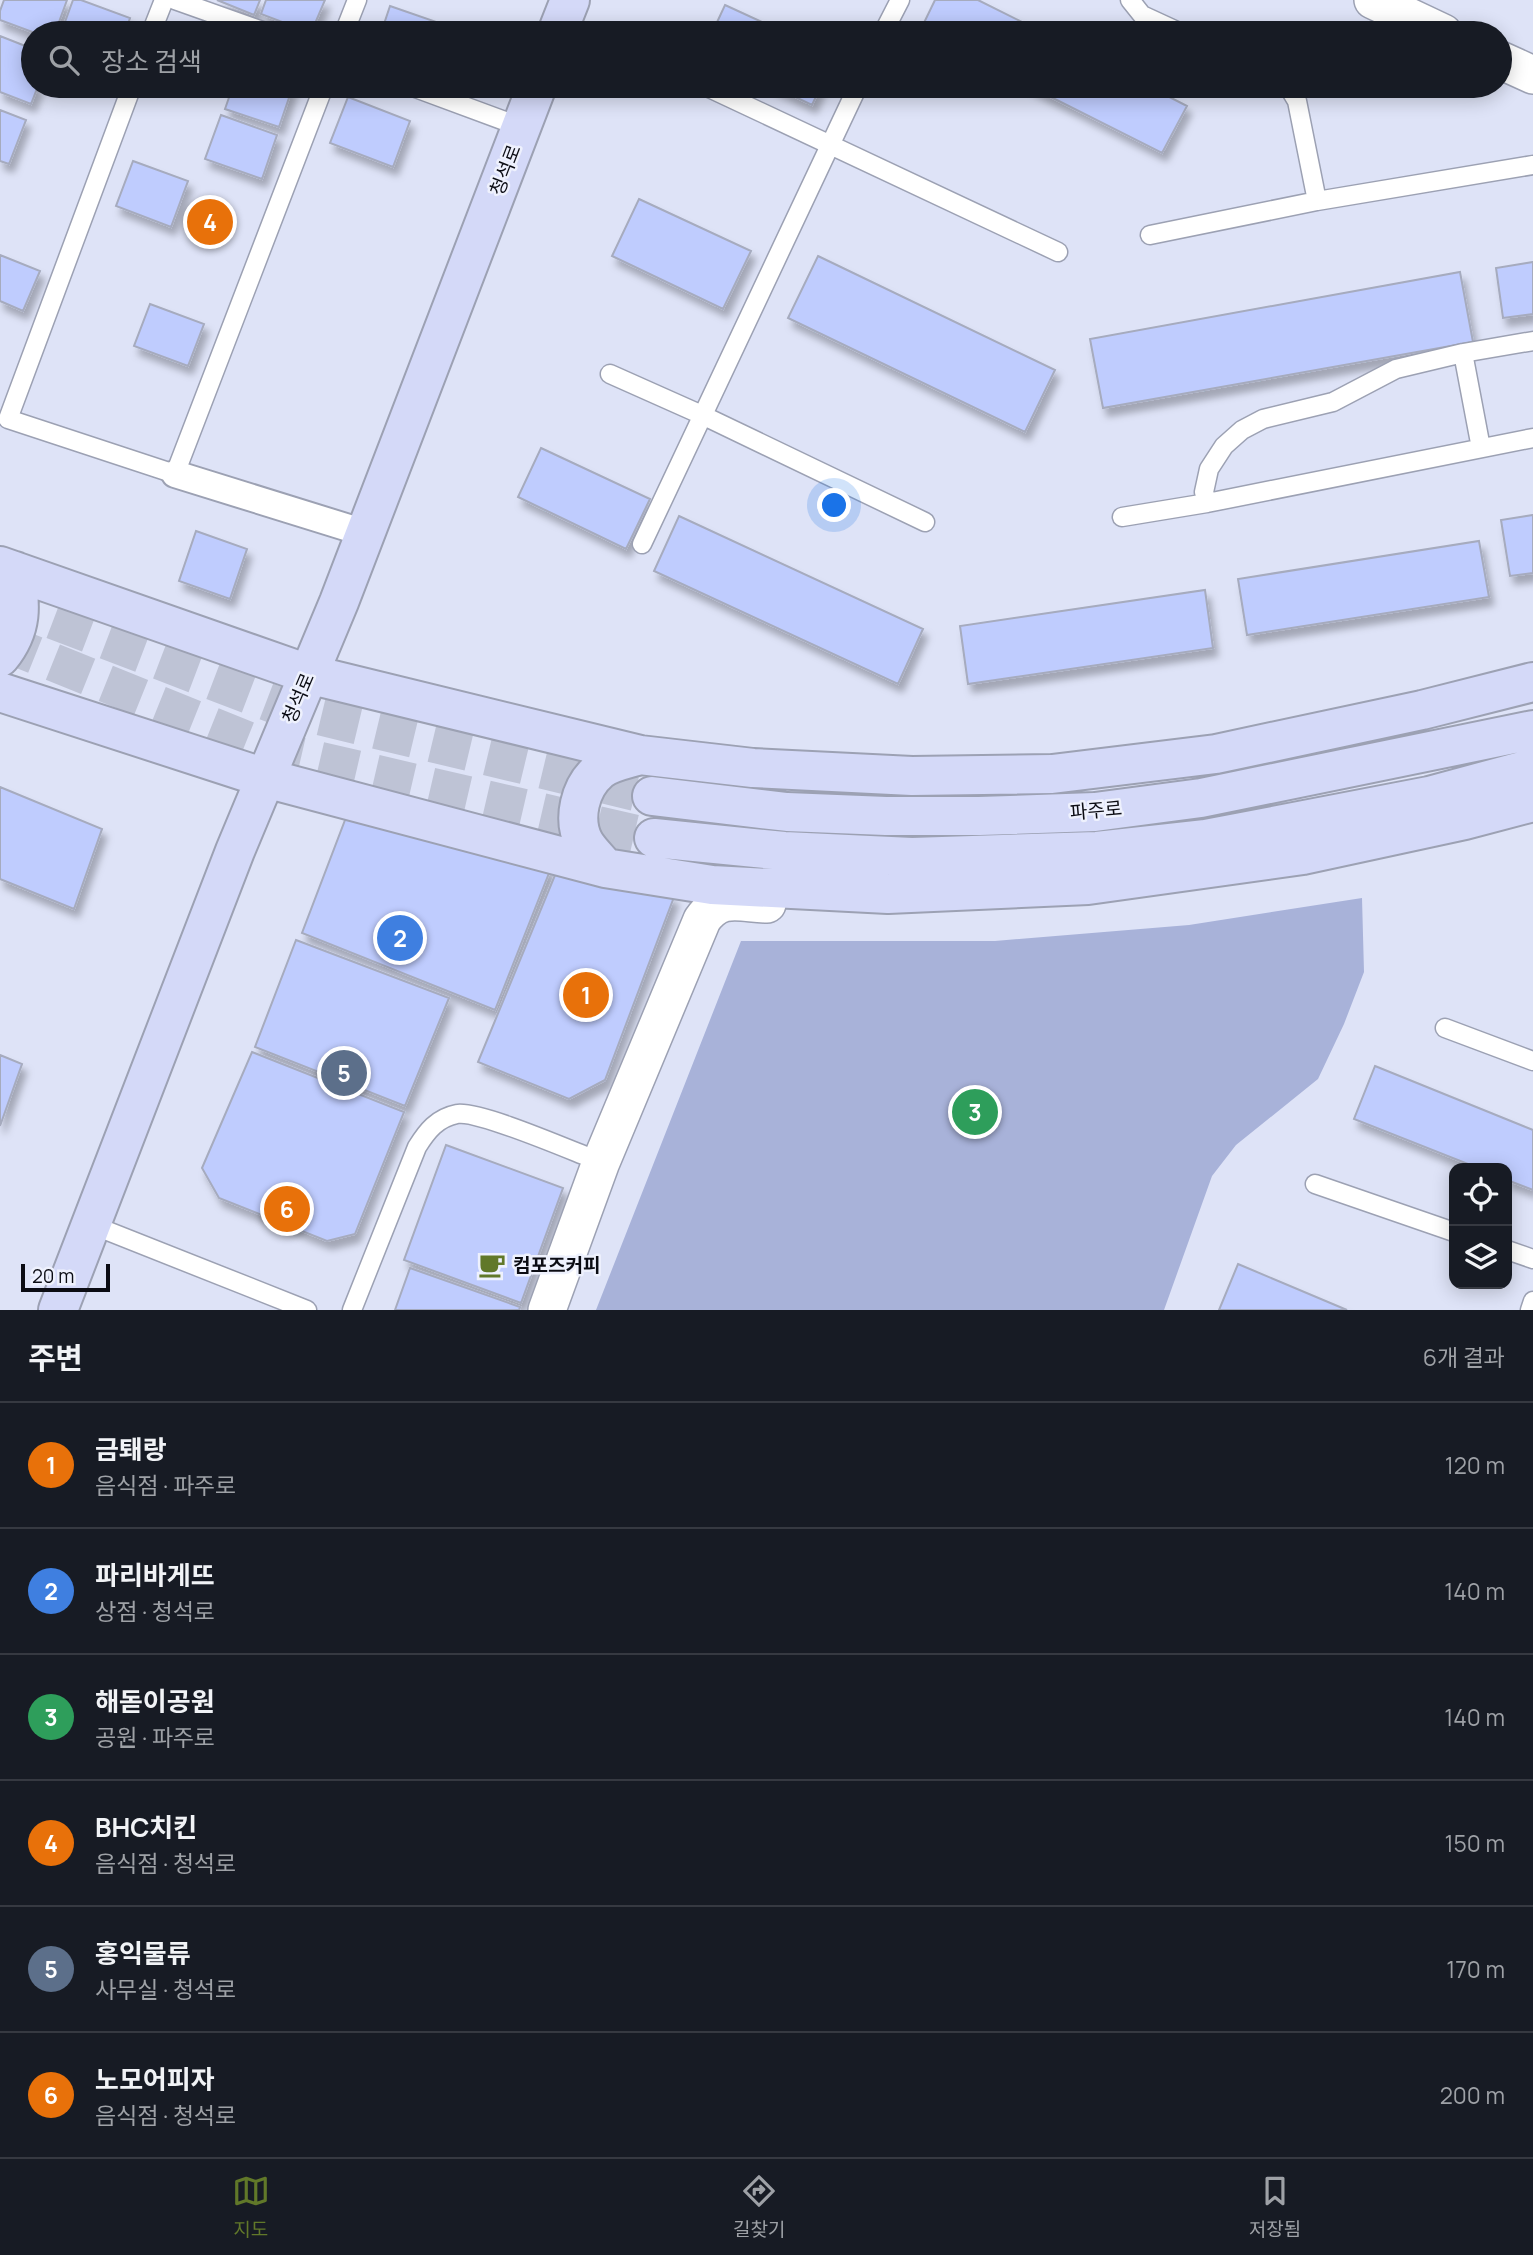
<!DOCTYPE html>
<html lang="ko">
<head>
<meta charset="utf-8">
<style>
	:root { --surface:#171b24; --page:#242831; --text:#f1f3f6; --muted:#9ea1a6; --line:#363941; --accent:#617829 }
	body { margin:0; font-family:Manrope,"Noto Sans KR",sans-serif; background:var(--page); color:var(--text) }
	.controls { position:absolute; right:21px; bottom:21px; display:grid; overflow:hidden; border-radius:14px; box-shadow:0 4px 18px #0003 }
	.controls button { width:63px; height:63px; display:grid; place-items:center; padding:0; border:0; border-bottom:2px solid var(--line); background:var(--surface); color:var(--text); font:35px sans-serif }
	.scale { position:absolute; left:21px; bottom:18px; width:89px; box-sizing:border-box; padding-left:7px; border:4px solid #0b0c13; border-top:0; font-size:19px; line-height:24px; white-space:nowrap; color:#0b0c13; -webkit-text-stroke:5px #eef1fd; paint-order:stroke }
	.you { position:absolute; left:835px; top:506px; width:24px; height:24px; margin:-18px; border:5px solid #fff; border-radius:50%; background:#1a73e8; box-shadow:0 0 0 10px #1a73e833 }
	.badge { display:grid; place-items:center; width:46px; height:46px; border-radius:50%; background:var(--accent); color:#fff; font-size:23px; font-weight:700 }
	.pin { position:absolute; translate:-50% -50%; border:4px solid #fff; box-shadow:0 2px 7px #0006 }
	.list { margin:0; padding:0; list-style:none }
	h2 { display:flex; justify-content:space-between; align-items:center; height:91px; margin:0; padding:0 28px; font-size:30px }
	h2 small { font-size:23px; font-weight:400; color:var(--muted) }
	.list li { display:grid; grid-template-columns:46px 1fr auto; gap:21px; align-items:center; box-sizing:border-box; height:126px; padding:0 28px; border-top:2px solid var(--line) }
	.list b { display:block; font-size:26px; white-space:nowrap }
	.list p { margin:0; font-size:23px; white-space:nowrap; color:var(--muted) }
	.list em { font-size:23px; font-style:normal; color:var(--muted) }
	.icon { flex:none; width:38px; height:38px; fill:none; stroke:currentColor; stroke-width:2; stroke-linecap:round; stroke-linejoin:round }
	.map { position:relative; flex:none; width:1533px; height:1310px; overflow:hidden }
	.search { position:absolute; background:var(--surface); box-shadow:0 4px 18px #0003; left:21px; right:21px; top:21px; height:77px; display:flex; align-items:center; gap:18px; box-sizing:border-box; padding:0 24px; border-radius:38px; color:var(--muted); font-size:26px }
	.sheet { height:847px; background:var(--surface) }
	nav { display:flex; justify-content:space-around; align-items:center; box-sizing:border-box; height:98px; border-top:2px solid var(--line); background:var(--surface); font-size:19px; color:var(--muted) }
	nav a { display:grid; justify-items:center; gap:4px }
	nav .on { color:var(--accent) }
	.map>svg:first-child { display:block }
</style>
</head>
<body>
<div class="map">
<svg width="1533" height="1310" viewBox="0 0 1533 1310">
	<defs>
		<filter id="shadow"><feDropShadow dx="4.5" dy="8" stdDeviation="3.5" flood-color="#0004"/></filter>
	</defs>
	<rect width="100%" height="100%" fill="#dee3f7"/>
	<path fill="#a8b2d9" d="M1362 898 1364 972 1344 1024 1318 1079 1236 1145 1212 1176 1164 1310H596L741 941H995L1189 925Z"/>
	<path fill="#bfccfe" stroke="#a6abbe" stroke-width="2" filter="url(#shadow)" d="M4 0H67L55 33H35L0 20V11Z
		M73 0H81L130 18 125 33H61Z
		M217 0H260L254 15Z
		M266 0H325L311 33 261 14Z
		M935 0H978L1044 33H925L920 31Z
		M725 5 786 33H712Z
		M390 6 448 26 445 33H381Z
		M0 36 33 49V86H38L31 104 0 92Z
		M233 86H293L279 127 225 109Z
		M772 86H821L812 105Z
		M1029 86H1148L1187 106 1162 153Z
		M348 97 410 121 393 167 330 143Z
		M0 110 26 120 9 164 0 161Z
		M221 115 277 135 262 179 205 159Z
		M133 161 188 181 171 227 116 206Z
		M639 199 751 251 723 309 612 256Z
		M0 255 40 271 23 311 0 301Z
		M818 256 1055 370 1025 432 788 318Z
		M1533 262V314L1503 318 1496 268Z
		M1460 272 1473 342 1103 408 1090 339Z
		M150 304 204 324 188 366 134 346Z
		M541 448 650 499 626 549 518 497Z
		M1533 515V573L1510 576 1501 520Z
		M679 516 923 629 898 684 654 571Z
		M196 531 247 549 230 599 179 581Z
		M1479 541 1489 597 1247 635 1238 579Z
		M1205 590 1213 648 968 684 960 626Z
		M0 787 102 829 74 909 0 879Z
		M350 807 551 868 495 1010 302 933Z
		M560 863 674 897 605 1080 569 1099 478 1062Z
		M296 940 449 998 405 1106 255 1047Z
		M252 1052 404 1112 355 1234 327 1241 219 1198 202 1168Z
		M0 1055 22 1064 0 1126Z
		M1375 1066 1533 1130V1190L1507 1180V1168H1478L1354 1119Z
		M446 1145 563 1188 521 1303 404 1260Z
		M1238 1264 1347 1310H1219Z
		M410 1268 520 1307 519 1310H395Z"/>
	<g fill="none" stroke-linecap="round" stroke-linejoin="round">
		<path stroke="#bec3d5" stroke-width="38" stroke-dasharray="38 19" stroke-linecap="butt" d="M0 600 281 707 652 796
			M0 641 269 749 654 838"/>
		<g stroke="#9ca1b3" stroke-width="21">
			<path id="service" d="M175 0 268 33
				M1130 0 1142 15 1181 33
				M151 33 164 0
				M344 33 357 0
				M883 33 900 0
				M132 86 8 419 175 474 324 86
				M410 86 521 127
				M705 86 1058 252
				M1288 86 1297 101 1317 201
				M1150 235 1317 201 1533 165
				M1533 341 1463 353 1396 369 1333 402 1263 419 1242 430 1224 446 1209 469 1204 492 1207 503 1533 438
				M1463 353 1481 448
				M610 374 702 415 925 522
				M1122 517 1207 503
				M642 544 858 86
				M1445 1028 1533 1061
				M1315 1184 1454 1232
				M90 1224 307 1310
				M1507 1250 1533 1259
				M352 1310 417 1147C427 1131 437 1118 457 1114 479 1110 574 1152 601 1162
				M1530 1310 1533 1301"/>
		</g>
		<g stroke="#9ca1b3" stroke-width="30">
			<path id="pedestrian" d="M175 474 365 533"/>
		</g>
		<g stroke="#9ca1b3" stroke-width="40">
			<path id="minor" d="M1373 0 1443 33
				M1500 60 1533 75
				M547 1310 601 1162 702 920C720 894 738 903 767 904"/>
		</g>
		<g stroke="#9ca1b3" stroke-width="42">
			<path id="secondary" d="M557 33 570 0
				M0 566 308 674 640 755 753 768 912 776 1052 774 1216 754 1422 710 1533 682
				M0 657C23 629 21 605 15 571
				M0 692 265 778 605 868 712 885 888 894 1088 885 1303 855 1465 820 1533 802
				M652 796 787 812 886 816H979L1095 812 1201 798 1533 730
				M654 838 784 851 912 857 1097 851 1206 839 1429 796 1533 768
				M605 868C598 859 589 851 584 842 572 819 580 787 599 771 609 762 628 759 640 755
				M58 1310 235 851 339 602 537 86"/>
		</g>
		<use href="#service" stroke="#fff" stroke-width="18"/>
		<use href="#pedestrian" stroke="#fff" stroke-width="26"/>
		<use href="#minor" stroke="#fff" stroke-width="37"/>
		<use href="#secondary" stroke="#d4d9f8" stroke-width="38"/>
	</g>
	<defs>
		<g id="cafe-bare" transform="scale(2.1)"><path d="M-5.5-4.5H6V0H3Q3 3.5 0 3.5H-2.5Q-5.5 3.5-5.5 0ZM3-3.2v2h1.7v-2ZM-6 4.5H4V6H-6Z" fill="#617829" stroke="#eef1fd" stroke-width="2.5" paint-order="stroke"/></g>
	</defs>
	<g fill-rule="evenodd">
		<use href="#cafe-bare" x="492" y="1265"/>
	</g>
	<g text-anchor="middle" stroke-width="5" stroke-linejoin="round" paint-order="stroke">
		<g font-size="19" fill="#0b0c13" stroke="#eef1fd">
			<text transform="translate(505 170) rotate(-69)" y="7">청석로</text>
			<text transform="translate(298 698) rotate(-67)" y="7">청석로</text>
			<text transform="translate(1096 810) rotate(-5)" y="7">파주로</text>
		</g>
		<g font-size="19" font-weight="bold" fill="#0b0c13" stroke="#eef1fd" text-anchor="start">
			<text x="513" y="1272">컴포즈커피</text>
		</g>
	</g>
</svg>
<div class="controls">
<button><svg class="icon" aria-label="locate" viewBox="0 0 24 24"><circle cx="12" cy="12" r="6"/><path d="M12 2v4M12 18v4M2 12h4M18 12h4"/></svg></button>
<button><svg class="icon" aria-label="layers" viewBox="0 0 24 24"><path d="M12 4l9 5-9 5-9-5zM3 14l9 5 9-5"/></svg></button>
</div>
<div class="scale">20 m</div>
<div class="you"></div>
<div class="pin badge" style="left:586px;top:995px;background:#e8710a">1</div>
<div class="pin badge" style="left:400px;top:938px;background:#3f7fe0">2</div>
<div class="pin badge" style="left:975px;top:1112px;background:#2e9e5b">3</div>
<div class="pin badge" style="left:210px;top:222px;background:#e8710a">4</div>
<div class="pin badge" style="left:344px;top:1073px;background:#5c6f8a">5</div>
<div class="pin badge" style="left:287px;top:1209px;background:#e8710a">6</div>
<div class="search"><svg class="icon" aria-label="search" viewBox="0 0 24 24"><circle cx="10" cy="10" r="6"/><path d="M15 15l6 6"/></svg>장소 검색</div>
</div>
<section class="sheet">
<h2>주변<small>6개 결과</small></h2>
<ul class="list">
<li><span class="badge" style="background:#e8710a">1</span><div><b>금퇘랑</b><p>음식점 · 파주로</p></div><em>120 m</em></li>
<li><span class="badge" style="background:#3f7fe0">2</span><div><b>파리바게뜨</b><p>상점 · 청석로</p></div><em>140 m</em></li>
<li><span class="badge" style="background:#2e9e5b">3</span><div><b>해돋이공원</b><p>공원 · 파주로</p></div><em>140 m</em></li>
<li><span class="badge" style="background:#e8710a">4</span><div><b>BHC치킨</b><p>음식점 · 청석로</p></div><em>150 m</em></li>
<li><span class="badge" style="background:#5c6f8a">5</span><div><b>홍익물류</b><p>사무실 · 청석로</p></div><em>170 m</em></li>
<li><span class="badge" style="background:#e8710a">6</span><div><b>노모어피자</b><p>음식점 · 청석로</p></div><em>200 m</em></li>
</ul>
</section>
<nav>
<a class="on"><svg class="icon" aria-label="map" viewBox="0 0 24 24"><path d="M3 6l6-2 6 2 6-2v14l-6 2-6-2-6 2zM9 4v14M15 6v14"/></svg>지도</a>
<a><svg class="icon" aria-label="directions" viewBox="0 0 24 24"><path d="M12 3l9 9-9 9-9-9zM9 14v-3h6M13 9l2 2-2 2"/></svg>길찾기</a>
<a><svg class="icon" aria-label="saved" viewBox="0 0 24 24"><path d="M7 4h10v16l-5-4-5 4z"/></svg>저장됨</a>
</nav>
</body>
</html>
